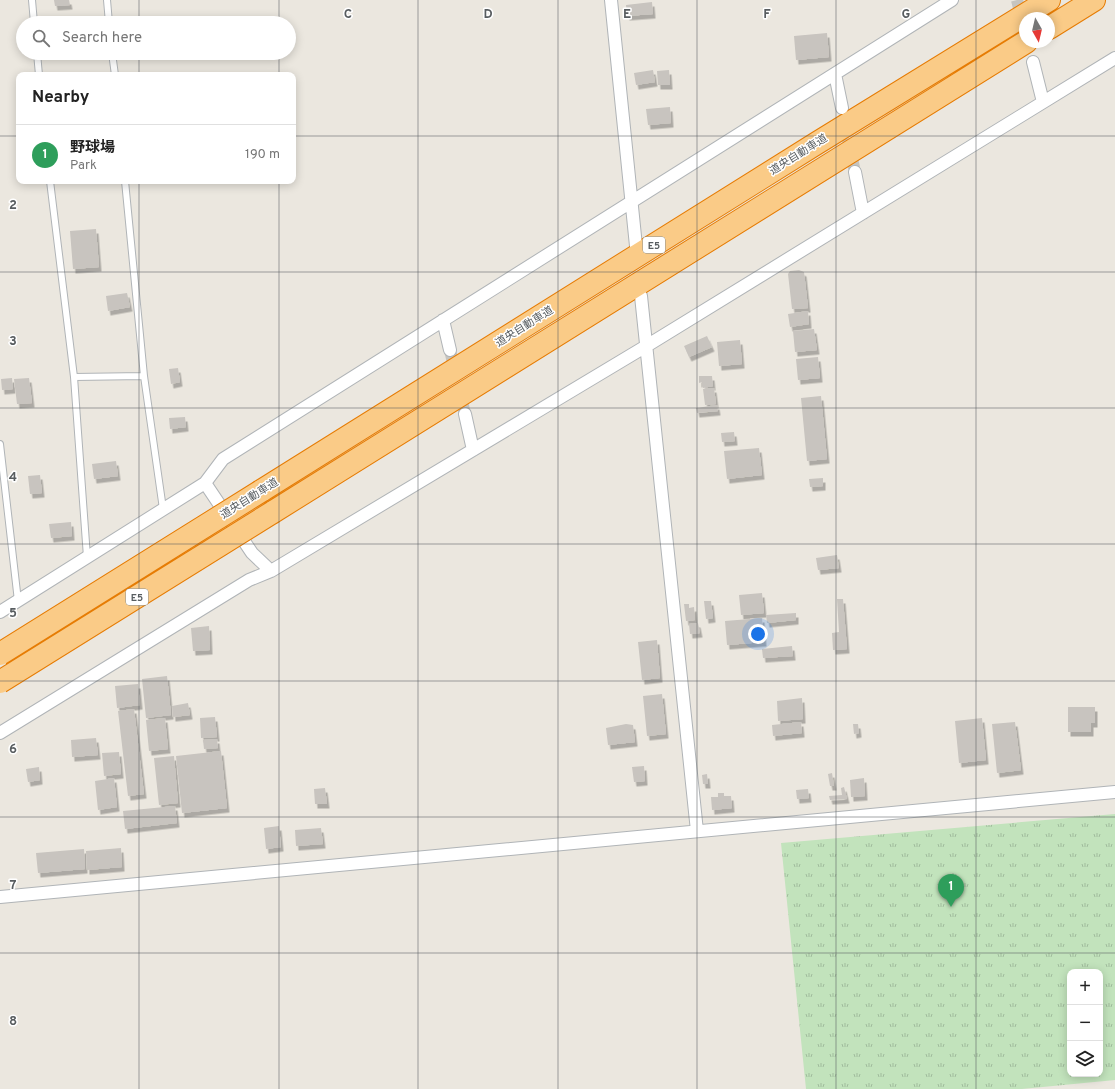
<!DOCTYPE html>
<html lang="en">
<head>
<meta charset="utf-8">
<style>
	:root { --surface:#fff; --page:#f6f6f6; --text:#222; --muted:#767676; --line:#e0e0e0; --accent:#1a73e8 }
	body { margin:0; font-family:Overpass,"Noto Sans JP",sans-serif; background:var(--page); color:var(--text) }
	.controls { position:absolute; right:12px; bottom:12px; display:grid; overflow:hidden; border-radius:8px; box-shadow:0 2px 10px #0003 }
	.controls button { width:36px; height:36px; display:grid; place-items:center; padding:0; border:0; border-bottom:1px solid var(--line); background:var(--surface); color:var(--text); font:20px sans-serif }
	.compass { position:absolute; left:1019px; top:12px; width:36px; height:36px; border-radius:50%; background:var(--surface); box-shadow:0 2px 10px #0003; rotate:172deg }
	.you { position:absolute; left:758px; top:634px; width:14px; height:14px; margin:-10px; border:3px solid #fff; border-radius:50%; background:#1a73e8; box-shadow:0 0 0 6px #1a73e833 }
	.badge { display:grid; place-items:center; width:26px; height:26px; border-radius:50%; background:var(--accent); color:#fff; font-size:13px; font-weight:700 }
	.pin { position:absolute; translate:-50% -33px; filter:drop-shadow(0 1px 2px #0008) }
	.pin::after { content:''; position:absolute; top:21px; width:14px; height:12px; background:inherit; clip-path:polygon(0 0,100% 0,50% 100%) }
	.list { margin:0; padding:0; list-style:none }
	h2 { display:flex; justify-content:space-between; align-items:center; height:52px; margin:0; padding:0 16px; font-size:17px }
	h2 small { font-size:13px; font-weight:400; color:var(--muted) }
	.list li { display:grid; grid-template-columns:26px 1fr auto; gap:12px; align-items:center; box-sizing:border-box; height:60px; padding:0 16px; border-top:1px solid var(--line) }
	.list b { display:block; font-size:15px; white-space:nowrap }
	.list p { margin:0; font-size:13px; white-space:nowrap; color:var(--muted) }
	.list em { font-size:13px; font-style:normal; color:var(--muted) }
	.icon { flex:none; width:22px; height:22px; fill:none; stroke:currentColor; stroke-width:2; stroke-linecap:round; stroke-linejoin:round }
	.map { position:relative; flex:none; width:1115px; height:1089px; overflow:hidden }
	.search { position:absolute; background:var(--surface); box-shadow:0 2px 10px #0003; left:16px; top:16px; width:280px; height:44px; display:flex; align-items:center; gap:10px; box-sizing:border-box; padding:0 14px; border-radius:22px; color:var(--muted); font-size:15px }
	.panel { position:absolute; background:var(--surface); box-shadow:0 2px 10px #0003; left:16px; top:72px; width:280px; height:112px; border-radius:8px }
	.map>svg:first-child { display:block }
</style>
</head>
<body>
<div class="map">
<svg width="1115" height="1089" viewBox="0 0 1115 1089">
	<defs>
		<pattern id="park-tufts" width="24" height="20" patternUnits="userSpaceOnUse"><rect width="24" height="20" fill="#c2e3bc"/><path d="M3 7l-1-3M5 7V3M7 7l1-3M15 17l-1-3M17 17v-4M19 17l1-3" fill="none" stroke="#a0bb9c"/></pattern>
		<filter id="shadow"><feDropShadow dx="2.5" dy="4.5" stdDeviation="0" flood-color="#0004"/></filter>
	</defs>
	<rect width="100%" height="100%" fill="#ebe7df"/>
	<path fill="url(#park-tufts)" fill-rule="evenodd" d="M1115 814V1080L1022 1089H806L781 843ZM1070 972H1100V1074H1070Z"/>
	<path fill="#c8c4bf" filter="url(#shadow)" d="M54 0H69L70 5 55 6Z
		M652 2 653 14 627 16 626 5Z
		M827 33 829 57 796 60 794 36Z
		M653 70 655 82 636 85 634 73Z
		M669 70 670 85H658L657 71Z
		M670 107 671 123 648 125 646 109Z
		M96 229 99 267 73 269 70 231Z
		M799 270 804 272 808 308 792 309 788 274 790 271Z
		M127 293 130 307 108 311 106 296Z
		M808 311 809 324 790 327 788 314Z
		M814 329 817 350 795 352 793 331Z
		M707 336 712 347 689 357 684 346Z
		M740 340 742 364 719 366 717 342Z
		M818 357 820 378 798 380 796 359Z
		M178 368 180 382 171 384 169 369Z
		M699 376H712L713 386 703 388 702 382 699 383Z
		M12 378 13 389 2 390 1 379Z
		M29 378 32 403 17 404 14 379Z
		M714 388 716 404 705 405 703 389Z
		M821 396 827 459 807 461 801 398Z
		M717 405 718 411 697 413 696 408Z
		M185 417 186 427 170 429 169 418Z
		M734 432 735 441 722 442 721 433Z
		M759 448 762 475 727 479 724 451Z
		M116 461 118 476 94 479 92 464Z
		M40 475 42 493 30 494 28 476Z
		M823 478V486L810 487 809 479Z
		M71 522 72 536 51 538 49 524Z
		M837 555 839 568 818 570 816 558Z
		M762 593 764 613 741 615 739 595Z
		M837 599H843L847 649 833 650 832 633 839 632Z
		M704 601H711L713 618 706 619Z
		M684 604H689V608L694 607 695 620 686 621Z
		M796 613V620L767 623 766 615Z
		M762 618 764 642 727 645 725 621Z
		M698 623 700 633 690 634 689 624Z
		M209 626 210 650 193 651 191 628Z
		M657 640 660 678 642 680 638 642Z
		M792 646 793 656 763 658 762 649Z
		M167 676 171 715 146 718 142 679Z
		M138 684 140 705 117 708 115 686Z
		M662 694 666 734 647 736 643 696Z
		M802 698 803 719 778 721 777 701Z
		M188 703 190 715 173 717 172 706Z
		M1068 707H1095V723H1091V732H1068Z
		M134 709 144 794 128 796 118 711Z
		M215 717 217 737 201 738 200 718Z
		M165 718 168 749 149 751 146 720Z
		M982 718 986 760 959 763 955 721Z
		M801 722 802 733 773 736 772 725Z
		M1015 722 1021 770 997 773 992 724Z
		M626 724 633 725 635 742 608 745 606 728Z
		M853 724H858L859 733 854 734Z
		M96 738 98 755 72 757 71 740Z
		M217 739 218 748 204 749 203 740Z
		M221 751 227 808 182 813 176 756Z
		M119 752 121 774 104 776 102 753Z
		M174 756 178 803 159 805 154 758Z
		M644 766 645 781 634 782 632 767Z
		M39 767 40 780 28 782 26 769Z
		M832 773 834 786H830L828 774Z
		M707 774 708 784H703L702 775Z
		M114 778 117 807 98 810 95 781Z
		M864 778 865 796 851 797 850 780Z
		M844 787 847 799 830 800 829 796 842 795 841 788Z
		M325 788 327 804H315L314 789Z
		M808 789 809 798 797 799 796 790Z
		M718 793H724V796H731L732 808 712 810 711 797H718Z
		M175 806 177 823 125 829 123 811Z
		M279 826 281 847 266 849 264 828Z
		M321 828 323 844 296 846 295 830Z
		M121 848 122 867 87 870 86 851Z
		M84 849 85 869 38 873 36 853Z"/>
	<g fill="none" stroke-linecap="round" stroke-linejoin="round">
		<path stroke="#c6c4bf" stroke-width="12" stroke-dasharray="12 6" stroke-linecap="butt" d="M1017 0 1025 32
			M844 121 855 172
			M450 350 465 414"/>
		<g stroke="#b0b4b7" stroke-width="8">
			<path id="lane" d="M32 0 34 23
				M107 0 109 23
				M37 53 39 75
				M112 53 115 75
				M50 181 74 377 87 557
				M125 181 144 376
				M74 377 144 376 163 509
				M0 444 18 601"/>
		</g>
		<g stroke="#b0b4b7" stroke-width="14">
			<path id="street" d="M611 0 636 246
				M1033 62 1043 102
				M835 74 842 108
				M855 172 863 213
				M641 296 697 831
				M443 320 450 350
				M465 414 473 450
				M205 483 252 553 271 571
				M0 612 205 483 223 459 952 0
				M0 733 249 580 271 571 648 345 1115 58
				M0 897 1115 792"/>
		</g>
		<g stroke="#e67c04" stroke-width="24">
			<path id="highway" d="M1049 28 1094 0
				M261 491 817 143 1049 0
				M273 512 1026 42"/>
		</g>
		<use href="#lane" stroke="#fff" stroke-width="6"/>
		<use href="#street" stroke="#fff" stroke-width="12"/>
		<use href="#highway" stroke="#facb87" stroke-width="22"/>
		<g stroke="#e67c04" stroke-width="24" stroke-linecap="butt">
			<path id="highway-bridge" d="M0 654 261 491
				M0 682 273 512"/>
		</g>
		<use href="#highway-bridge" stroke="#facb87" stroke-width="22"/>
	</g>
	<path fill="none" stroke="#585d60" stroke-width="1" stroke-opacity="0.55" d="M139 0V23M279 0V23M418 0V1089M558 0V1089M697 0V1089M836 0V1089M976 0V1089M139 53V75M279 53V75M0 136H19M293 136H1115M139 181V1089M279 181V1089M0 272H1115M0 408H1115M0 544H1115M0 681H1115M0 817H1115M0 953H1115"/>
	<g text-anchor="middle" stroke-width="3" stroke-linejoin="round" paint-order="stroke">
		<g fill="#fff" stroke="#8a8e90" stroke-width="1">
			<rect x="643" y="237" width="22" height="16" rx="3"/>
			<rect x="126" y="589" width="22" height="16" rx="3"/>
		</g>
		<g font-size="10" font-weight="bold" fill="#585d60">
			<text x="654" y="249">E5</text>
			<text x="137" y="601">E5</text>
		</g>
		<g font-size="11" fill="#585d60" stroke="#fff">
			<text transform="translate(798 154) rotate(-32)" y="4">道央自動車道</text>
			<text transform="translate(524 326) rotate(-32)" y="4">道央自動車道</text>
			<text transform="translate(249 498) rotate(-32)" y="4">道央自動車道</text>
		</g>
	</g>
	<g font-size="13" text-anchor="middle" font-weight="bold" fill="#585d60" stroke="#fff" stroke-width="3" stroke-linejoin="round" paint-order="stroke">
		<text x="348" y="18">C</text>
		<text x="488" y="18">D</text>
		<text x="627" y="18">E</text>
		<text x="767" y="18">F</text>
		<text x="906" y="18">G</text>
		<text x="13" y="209">2</text>
		<text x="13" y="345">3</text>
		<text x="13" y="481">4</text>
		<text x="13" y="617">5</text>
		<text x="13" y="753">6</text>
		<text x="13" y="889">7</text>
		<text x="13" y="1025">8</text>
	</g>
</svg>
<div class="controls">
<button>+</button>
<button>−</button>
<button><svg class="icon" aria-label="layers" viewBox="0 0 24 24"><path d="M12 4l9 5-9 5-9-5zM3 14l9 5 9-5"/></svg></button>
</div>
<svg class="compass" viewBox="-18 -18 36 36"><path d="M0-13l5 13h-10z" fill="#e53935"/><path d="M0 13l5-13h-10z" fill="#767676"/></svg>
<div class="you"></div>
<div class="pin badge" style="left:951px;top:907px;background:#2e9e5b">1</div>
<div class="search"><svg class="icon" aria-label="search" viewBox="0 0 24 24"><circle cx="10" cy="10" r="6"/><path d="M15 15l6 6"/></svg>Search here</div>
<section class="panel">
<h2>Nearby<small></small></h2>
<ul class="list">
<li><span class="badge" style="background:#2e9e5b">1</span><div><b>野球場</b><p>Park</p></div><em>190 m</em></li>
</ul>
</section>
</div>
</body>
</html>
